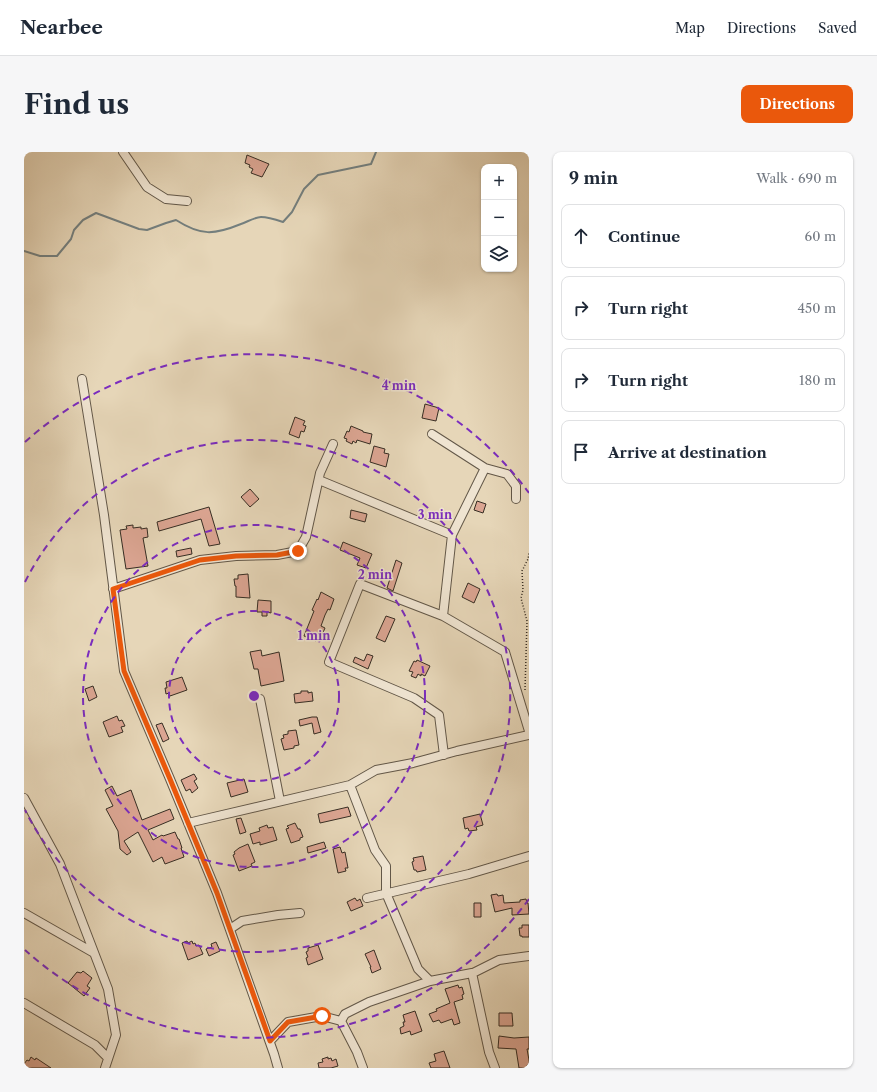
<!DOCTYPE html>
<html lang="en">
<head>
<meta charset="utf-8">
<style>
	:root { --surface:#fff; --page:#f6f6f7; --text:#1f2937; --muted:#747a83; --line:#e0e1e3; --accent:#ea580c }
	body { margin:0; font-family:"Libre Caslon Text",serif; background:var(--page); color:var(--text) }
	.controls { position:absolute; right:12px; top:12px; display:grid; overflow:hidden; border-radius:8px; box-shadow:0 1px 3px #0004 }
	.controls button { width:36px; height:36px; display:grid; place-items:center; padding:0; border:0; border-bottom:1px solid var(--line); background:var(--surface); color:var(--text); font:20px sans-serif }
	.stop { position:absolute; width:12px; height:12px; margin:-9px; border:3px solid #ea580c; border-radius:50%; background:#fff }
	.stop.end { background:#ea580c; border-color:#fff; box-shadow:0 1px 4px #0008 }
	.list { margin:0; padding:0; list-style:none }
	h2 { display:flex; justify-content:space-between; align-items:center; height:52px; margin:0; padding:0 16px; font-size:17px }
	h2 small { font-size:13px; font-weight:400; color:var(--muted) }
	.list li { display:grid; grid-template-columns:26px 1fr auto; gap:12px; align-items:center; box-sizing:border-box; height:64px; margin:0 8px 8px; padding:0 8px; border:1px solid var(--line); border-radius:8px }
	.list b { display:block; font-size:15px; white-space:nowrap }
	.list em { font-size:13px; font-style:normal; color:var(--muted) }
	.icon { flex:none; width:22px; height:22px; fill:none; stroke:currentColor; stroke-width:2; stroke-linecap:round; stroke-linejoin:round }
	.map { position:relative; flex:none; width:505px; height:916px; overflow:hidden; border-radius:8px }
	header { display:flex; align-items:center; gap:24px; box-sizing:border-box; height:56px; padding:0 20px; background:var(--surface); border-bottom:1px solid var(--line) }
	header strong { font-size:19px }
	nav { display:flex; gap:22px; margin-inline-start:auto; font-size:14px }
	.intro { display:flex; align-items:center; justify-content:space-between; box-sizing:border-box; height:96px; padding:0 24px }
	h1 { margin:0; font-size:28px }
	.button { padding:10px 18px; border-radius:8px; background:var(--accent); color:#fff; font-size:14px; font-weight:700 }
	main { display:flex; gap:24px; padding:0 24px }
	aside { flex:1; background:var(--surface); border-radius:8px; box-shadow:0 1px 3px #0004 }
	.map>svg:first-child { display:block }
</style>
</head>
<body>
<header>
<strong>Nearbee</strong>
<nav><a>Map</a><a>Directions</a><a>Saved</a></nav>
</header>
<div class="intro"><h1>Find us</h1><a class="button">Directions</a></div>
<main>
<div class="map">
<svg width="505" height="916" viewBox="0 0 505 916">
	<rect width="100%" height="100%" fill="#e6d6b8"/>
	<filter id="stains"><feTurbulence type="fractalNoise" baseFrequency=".005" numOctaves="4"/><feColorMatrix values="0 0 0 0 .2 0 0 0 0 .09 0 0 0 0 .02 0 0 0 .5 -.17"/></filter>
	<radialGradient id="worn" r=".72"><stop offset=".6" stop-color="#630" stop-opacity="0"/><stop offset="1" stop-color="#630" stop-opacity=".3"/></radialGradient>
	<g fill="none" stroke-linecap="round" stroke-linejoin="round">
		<path stroke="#747f7e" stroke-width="2" d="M0 99 16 104H33L47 87 50 78 59 68 72 61 115 77 123 78 142 71 152 68C177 84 190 83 217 72 223 70 231 65 237 65 243 65 253 68 259 70L268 60 280 37 294 23 347 12 352 0"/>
	</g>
	<path fill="#dba592" stroke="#362d23" d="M223 3 245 12 238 25 227 21 229 17 225 15 226 13 221 11Z
		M401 252 415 256 412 269 398 266Z
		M271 265 281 269 279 273 282 274 280 280 277 279 275 286 265 282Z
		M327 274 339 279V280L348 282 346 292 333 288 332 291 329 289 328 292 322 289 323 287 320 286 323 279 325 280Z
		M350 294 361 297 360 301 365 302 362 315 346 310Z
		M226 337 235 347 226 355 217 345Z
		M453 349 462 352 459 361 450 358Z
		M185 355 196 392 185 394 177 367 135 379 133 370Z
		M327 358 343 362 341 370 326 366Z
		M109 373V376L117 375V377L123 376 124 385 119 386 124 414 102 417 96 378 103 377 102 374Z
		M319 390 348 402 342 416 333 413 336 406 316 398Z
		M167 396 168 402 153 405 152 399Z
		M372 408 378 411 369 439 363 436Z
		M224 422 226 446 212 445V434H211L210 427H214V423Z
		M444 431 456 437 450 451 438 445Z
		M297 440 310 447 306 458 304 457 301 463 297 474 301 476 298 483 294 482 292 489 280 484 290 459 288 458 293 447 294 448Z
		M234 448 247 449V461L243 460V464H238V460H233Z
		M362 464 371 467 361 490 352 486Z
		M237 498 238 504 255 500 260 529 237 534 234 517H230L226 500Z
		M343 502 349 504 344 517 329 510 331 505 340 509Z
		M393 508 406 514 401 524 397 522V524L394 522 392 526 387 524 389 520 385 519 390 509 392 510Z
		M158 525 163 538 146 544 145 541 142 542 141 536H143L142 530Z
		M69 534 73 545 65 549 61 537Z
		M277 539H284V541L288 540 289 549 271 551 270 542 277 541Z
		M93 564 95 569 98 568 101 574 97 575 99 580 85 585 79 570Z
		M288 565H293L297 580 290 582 288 571 276 574 275 568Z
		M138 571 145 587 139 590 132 573Z
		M272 578 275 593 270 594V596L260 598 257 587 260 586 259 583 264 582V579Z
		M170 622 173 627 170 629 174 636 168 641 166 637 162 639 157 628Z
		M220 627 224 640 207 645 203 631Z
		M88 634 93 644 107 638 118 668 146 657 150 667 124 678 129 688 138 683 139 684 151 680 154 687H155L158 696H157L160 705 141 712 138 705 129 710 114 680 100 689 107 700 103 703 96 697 94 679 82 657 89 654 81 638Z
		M324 655 327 664 296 671 294 662Z
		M456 662 459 673 452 675 453 678 445 679 444 676 441 677 439 666Z
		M217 666 222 680 216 682 212 667Z
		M271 671 274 677H276L279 685 276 686V688L267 691 262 677 265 676 263 674Z
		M243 673 244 676 249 675 253 688 236 693V690L229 692 226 682 236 679 235 676Z
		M300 690 302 696 284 701 283 695Z
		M224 692 231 710 227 712 228 714 215 719 209 703 211 702 210 700 215 696Z
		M316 695 318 701 321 700 324 716H321L322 719 314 721 309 697Z
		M399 704 402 718 393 720 392 718H390L388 710 390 709 389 706Z
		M473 742 474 744 479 743 480 751 496 750V748L502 747 503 751H504L505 762 488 763V756L471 760 467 743Z
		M331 746 333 749 336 747 339 754 327 759 323 750Z
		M450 751H457V765H450Z
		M498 773H505V785H498V784H496L495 776H498Z
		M163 789 164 791 168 789 169 792 171 791 172 794 175 793 179 802 164 808 158 791Z
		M192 790 196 799 185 804 182 797 188 795 187 792Z
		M294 793 299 807 284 813 282 806 284 805 282 800 284 799V796Z
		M350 798 357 817 348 821 346 815H347L341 802Z
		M59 819 68 826 63 834 66 836 60 844 44 831 53 820 57 821Z
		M434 833 435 836 438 835 440 842 438 843 439 847 430 850 436 871 430 873 428 867 417 871 415 868 409 870 405 862 413 859 412 857 426 851 421 837Z
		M391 859 398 879 387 883 386 879 377 882 376 876 380 874 379 870H381L379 863Z
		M475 861H488L489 874H475Z
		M475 884 490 886 505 885V897H503L505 908V912L503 913 504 916H495L492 897 474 896Z
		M420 899 426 916H407L405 911 412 909 410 902Z
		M7 905 11 908 12 906 27 916H4L0 913V912L3 908 5 909Z
		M304 905V907L307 906 308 909 312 907 314 914 307 916H295L294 911 299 910 298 907Z"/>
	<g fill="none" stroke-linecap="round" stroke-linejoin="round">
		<g stroke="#625748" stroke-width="10">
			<path id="minor" d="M99 0 123 35 142 47 163 49
				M58 227 80 363 100 519 146 627 193 741 250 902 254 916
				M408 282 461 316 483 322 492 334V347
				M295 328 428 383
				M89 437 176 408 212 404 253 403 274 399 282 385 296 321 309 292
				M419 464 428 383 461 316
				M236 547 256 649
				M420 603 415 563 390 546 305 510 336 432 419 464 481 500 505 579
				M326 633 351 698 362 714V741L394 817 406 829
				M0 646 36 712 84 837 92 883 81 916
				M164 671 326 633 352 618 389 611 433 599 505 583
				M343 746 445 722 505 704
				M0 761 70 801
				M206 777 218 769 254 763 276 761
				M447 822 475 808 505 804
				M0 851 71 893 84 906
				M317 869 321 862 345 850 406 829 448 821 465 900 471 916
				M246 889 264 870 298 864 317 869 333 900 339 916"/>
		</g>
		<path stroke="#362d23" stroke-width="1.5" stroke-dasharray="1 2" stroke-linecap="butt" d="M501 538 503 469 497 446 499 438 498 419 504 407 505 401"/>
		<use href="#minor" stroke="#efe4d1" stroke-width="8"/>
	</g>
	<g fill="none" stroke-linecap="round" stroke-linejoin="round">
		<path stroke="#ea580c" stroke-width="5" d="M274 399 253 403 212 404 176 408 89 437 100 519 146 627 193 741 246 889 264 870 298 864"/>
	</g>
	<g fill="none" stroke="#7b2cbf" stroke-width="2" stroke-dasharray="7 5">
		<circle cx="230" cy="544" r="85"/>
		<circle cx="230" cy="544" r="171"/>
		<path d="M1 430A256 256 0 1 1 1 658"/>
		<path d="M505 747A342 342 0 0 1 1 798M1 290A342 342 0 0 1 505 341"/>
	</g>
	<circle cx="230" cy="544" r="6" fill="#7b2cbf" stroke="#efe4d1" stroke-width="2"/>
	<g font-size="12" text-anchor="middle" font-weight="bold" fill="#7b2cbf" stroke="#efe4d1" stroke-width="3" stroke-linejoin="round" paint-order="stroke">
		<text x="375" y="238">4 min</text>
		<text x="411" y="367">3 min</text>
		<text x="351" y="427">2 min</text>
		<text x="290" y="488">1 min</text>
	</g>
	<rect width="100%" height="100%" filter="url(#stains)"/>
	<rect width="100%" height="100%" fill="url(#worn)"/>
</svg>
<div class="controls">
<button>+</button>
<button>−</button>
<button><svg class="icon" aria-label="layers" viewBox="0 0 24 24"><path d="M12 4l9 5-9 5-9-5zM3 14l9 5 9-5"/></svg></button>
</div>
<div class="stop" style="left:298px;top:864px"></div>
<div class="stop end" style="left:274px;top:399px"></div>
</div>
<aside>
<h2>9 min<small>Walk · 690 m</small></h2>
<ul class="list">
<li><svg class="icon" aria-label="ahead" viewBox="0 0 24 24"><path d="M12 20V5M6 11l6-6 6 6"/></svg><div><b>Continue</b></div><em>60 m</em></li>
<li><svg class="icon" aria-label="right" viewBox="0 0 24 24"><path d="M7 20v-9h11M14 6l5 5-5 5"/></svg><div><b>Turn right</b></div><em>450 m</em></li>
<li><svg class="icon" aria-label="right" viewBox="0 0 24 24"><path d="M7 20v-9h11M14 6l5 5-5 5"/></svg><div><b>Turn right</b></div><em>180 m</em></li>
<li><svg class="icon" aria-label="arrive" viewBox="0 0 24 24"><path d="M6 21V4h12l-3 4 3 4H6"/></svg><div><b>Arrive at destination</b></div></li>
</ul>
</aside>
</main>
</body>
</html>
